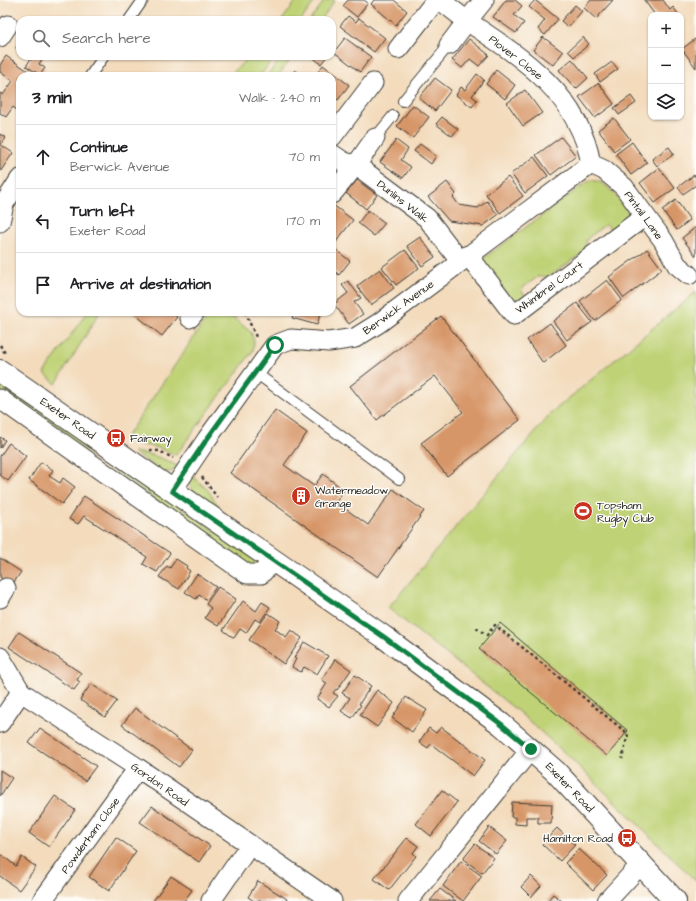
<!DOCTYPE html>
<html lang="en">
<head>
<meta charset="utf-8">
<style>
	:root { --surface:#fff; --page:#f6f6f6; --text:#202124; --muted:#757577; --line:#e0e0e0 }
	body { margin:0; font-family:"Architects Daughter",sans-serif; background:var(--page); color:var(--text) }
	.controls { position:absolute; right:12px; top:12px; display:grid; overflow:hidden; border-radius:8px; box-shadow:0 1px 3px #0004 }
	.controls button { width:36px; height:36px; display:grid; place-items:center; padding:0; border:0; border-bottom:1px solid var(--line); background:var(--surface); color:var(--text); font:20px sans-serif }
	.stop { position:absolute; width:12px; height:12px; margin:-9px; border:3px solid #0b8043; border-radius:50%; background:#fff }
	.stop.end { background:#0b8043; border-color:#fff; box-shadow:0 1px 4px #0008 }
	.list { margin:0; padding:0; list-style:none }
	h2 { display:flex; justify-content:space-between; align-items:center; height:52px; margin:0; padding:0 16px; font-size:17px }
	h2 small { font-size:13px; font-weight:400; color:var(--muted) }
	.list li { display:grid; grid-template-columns:26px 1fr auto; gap:12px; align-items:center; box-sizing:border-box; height:64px; padding:0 16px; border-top:1px solid var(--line) }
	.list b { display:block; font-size:15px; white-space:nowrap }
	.list p { margin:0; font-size:13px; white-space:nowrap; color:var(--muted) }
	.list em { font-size:13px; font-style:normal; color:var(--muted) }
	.icon { flex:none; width:22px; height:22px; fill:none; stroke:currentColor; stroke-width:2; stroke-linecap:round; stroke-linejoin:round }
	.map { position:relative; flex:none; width:696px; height:901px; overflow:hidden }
	.search { position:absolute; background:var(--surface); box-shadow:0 1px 3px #0004; left:16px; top:16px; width:320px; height:44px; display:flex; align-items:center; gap:10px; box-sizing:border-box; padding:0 14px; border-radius:12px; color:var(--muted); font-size:15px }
	.panel { position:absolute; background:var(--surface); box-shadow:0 1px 3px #0004; left:16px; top:72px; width:320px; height:244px; border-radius:12px }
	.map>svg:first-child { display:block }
</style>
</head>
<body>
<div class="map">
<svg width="696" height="901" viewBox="0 0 696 901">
	<rect width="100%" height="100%" fill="#fdfcf7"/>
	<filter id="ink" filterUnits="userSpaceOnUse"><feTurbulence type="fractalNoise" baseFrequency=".025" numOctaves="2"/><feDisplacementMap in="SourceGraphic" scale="8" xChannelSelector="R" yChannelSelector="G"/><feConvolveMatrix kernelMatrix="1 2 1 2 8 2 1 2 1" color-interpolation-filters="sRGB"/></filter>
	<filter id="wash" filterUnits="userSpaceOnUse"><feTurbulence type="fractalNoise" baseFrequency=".012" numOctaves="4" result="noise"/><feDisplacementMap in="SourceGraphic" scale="16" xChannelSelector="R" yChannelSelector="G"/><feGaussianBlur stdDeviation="0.9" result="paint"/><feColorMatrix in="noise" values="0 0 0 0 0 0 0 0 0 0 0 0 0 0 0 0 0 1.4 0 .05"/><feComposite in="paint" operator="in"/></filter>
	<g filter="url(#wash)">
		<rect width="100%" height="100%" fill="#f3dbbc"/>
		<path fill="#bfd276" stroke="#6e7749" d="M297 0H316L301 20H282Z
			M325 0H335L321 20H310Z
			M250 56H275L260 76H229Z
			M282 56H293L278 76H267Z
			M590 180C609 180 620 203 631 216L612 232 606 224 587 239 584 252 549 277 539 276 521 289 527 299 517 307 480 261Z
			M696 292V881L568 756 520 713 388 608 550 414Z
			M87 312H100L56 384 44 373Z
			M211 312H226L251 332 254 341 253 351 176 455 156 447 137 444 126 437Z
			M0 379 257 561 256 568 253 569 0 390Z
			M133 452C151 454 164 458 179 467L170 472H163Z
			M191 475 208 490 223 513C212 505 181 490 191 475Z"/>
		<g id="blocks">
			<path fill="#d79667" d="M348 0H364L368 3 357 17 343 6Z
				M374 0H394L407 11 396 25 371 4Z
				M506 0H515L522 6 514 15 524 23 516 33 493 17Z
				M535 0 558 19 545 35 538 29 545 20 529 7Z
				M591 0H613L596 19 584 8Z
				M644 0H663L670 10 673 7 679 15H655Z
				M575 5 582 11 568 27 561 21Z
				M348 16 356 22 359 18 385 38 374 52 340 26Z
				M543 37 563 52 553 65 533 50Z
				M583 37 589 44 574 57 568 51Z
				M345 38 371 57 360 72 334 52Z
				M469 39 489 55 479 66 470 59 462 68 452 60Z
				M695 39 696 40V68L682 49Z
				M20 41V51L16 48Z
				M6 56 34 75 20 76V108L18 111 13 107 6 117 0 113V93L3 95 13 81 0 72V65Z
				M28 56H44L39 64 45 68 40 75 26 66 31 59Z
				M311 56H327L321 64Z
				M572 59 588 78 576 89 559 70Z
				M612 62 618 69 600 82 595 74Z
				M323 65 349 85 338 100 332 95V76H315Z
				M295 70 302 76H290Z
				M496 70 515 85 505 99 486 84Z
				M477 74 484 80 472 96 477 100 472 107 456 95 461 87 465 90Z
				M435 78 451 90 435 111 419 98Z
				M599 83 614 104 595 118 579 97Z
				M525 90 542 113 523 126 507 103Z
				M631 96 636 103 619 115 614 108Z
				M413 105 429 117 413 138 397 126Z
				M442 117 458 129 452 136 436 124Z
				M614 118 630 139 614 151 598 130Z
				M0 134 6 138 1 145 13 153 0 172Z
				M561 137 576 156 551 175 536 155Z
				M396 140 408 149 401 160 411 167 403 178 380 162Z
				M632 142 647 163 631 175 616 154Z
				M420 144 436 156 431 164 414 151Z
				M669 147 674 154 657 166 652 159Z
				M534 157 548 176 525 193 511 174Z
				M659 168 675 188 655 203 640 183Z
				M694 175 696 178V185L683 194 678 187Z
				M508 177 523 196 500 213 486 194Z
				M357 180 377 195 366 209 346 193Z
				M447 182 456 194 453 197 459 205 478 208 487 201 498 215 483 226 449 221 428 197Z
				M676 200 690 220 677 230 662 210Z
				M333 205 353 220 332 247V207Z
				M368 210 385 223 374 236 358 223Z
				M696 227V256L682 238Z
				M420 237 435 257 422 266 407 246Z
				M334 248 350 261 339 275 332 269V251Z
				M647 249 662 269 624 298 609 277Z
				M405 250 419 268 396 285 382 267Z
				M380 269 394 288 371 305 357 286Z
				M607 280 622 300 595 321 580 301Z
				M348 281 361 298 354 302 363 314 349 324 334 304 348 293 342 285Z
				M577 303 592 322 567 340 553 321Z
				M132 312H171L177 317 162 336Z
				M294 312H321L317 325 292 318Z
				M441 316 520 420 447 476 421 443 463 412 435 376 377 420 350 386Z
				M550 323 566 345 543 363 527 340Z
				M275 410 307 433 284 465 314 486 323 474 344 490 336 502 368 525 393 489 424 511 378 577 230 473Z
				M0 437 5 440 0 448Z
				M9 443 26 456 8 481 0 475V456Z
				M41 462 53 470 49 476 60 483 63 478 75 487 62 504 29 480Z
				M84 496 170 553 157 572 143 564 147 557 84 516 78 524 69 519Z
				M0 558 21 572 12 585 0 577Z
				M176 559 187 566 186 568 190 571 179 589 159 577 167 566 170 568Z
				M197 574 216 587 207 600 199 595 196 599 185 592Z
				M218 587 236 599 218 626 205 618 211 608 206 604Z
				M243 601 256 611 262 602 270 607 260 622 255 619 246 633 240 629 234 638 223 630Z
				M268 613 280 621 275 629 286 637 291 630 302 638 284 664 249 640Z
				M500 623 628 731 607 756 479 649Z
				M19 632 81 673 77 680 80 682 74 690 9 647Z
				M304 642 328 656 317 674 304 667 301 672 292 667 296 659 294 658Z
				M335 659 351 670 337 690 336 689 333 693 338 696 329 707 317 699 327 683 322 680Z
				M355 675 371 686 359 704 361 705 352 718 341 711 350 698 342 693Z
				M91 684 117 701 105 717 80 700Z
				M377 690 394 703 377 727 360 715Z
				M406 697 427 710 412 732 392 718Z
				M135 708 192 750 179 767 122 725Z
				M441 727 485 760 473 776 431 744 428 748 419 742 429 728 436 733Z
				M40 728 96 766 85 781 29 743Z
				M0 770 12 778 0 796Z
				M442 790 457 802 431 836 416 824Z
				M55 796 75 810 49 847 29 833Z
				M512 802 552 804 551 823H538V817H526V825L515 824V817H511Z
				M152 806 210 846 199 862 140 822Z
				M489 827 507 841 496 854 479 841Z
				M557 828 575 845 560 861 542 844Z
				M116 837 136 851 109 891 89 877Z
				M407 838 418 846 413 853 416 856 389 890 374 879Z
				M475 844 494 858 482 873 463 859Z
				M579 849 607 875 593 890 565 863Z
				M0 854 16 866 22 857 36 867 19 890 0 876Z
				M461 861 482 876 463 901 443 886Z
				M171 876 192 890 184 901H153Z
				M531 876 541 886 531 897 521 887Z
				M258 881 287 899 286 901H254L248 897Z
				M440 889 456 901H430Z
				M553 894 562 901H547Z"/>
		</g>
	</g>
	<g filter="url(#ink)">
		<use href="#blocks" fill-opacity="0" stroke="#3c3934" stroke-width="1"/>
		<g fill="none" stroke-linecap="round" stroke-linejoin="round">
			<g stroke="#3c3934" stroke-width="12">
				<path id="lane" d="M129 20 143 0
					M90 76 104 56
					M403 101 449 45
					M375 138 393 116
					M256 373 399 479"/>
			</g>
			<g stroke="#3c3934" stroke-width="21">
				<path id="street" d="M440 0 467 21 484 0
					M0 37 8 25
					M449 45 467 21C521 57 579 94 591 164
					M398 49 436 0
					M332 137 373 83
					M332 154 344 162 356 165 375 138
					M591 164 604 170 624 187 663 240 677 265 689 275
					M332 194 356 165 427 218 460 261
					M0 222 4 204 20 179
					M468 255 514 315 645 216
					M190 318 195 312
					M0 399 247 574H261L274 560
					M172 491 207 439 275 345 291 339 329 342 355 338 379 323 591 164
					M0 598 6 588
					M0 657 21 692 138 768 332 901
					M0 723 21 692
					M42 901 138 768
					M211 901 249 846
					M408 901 531 749
					M607 901 642 863"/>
			</g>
			<g stroke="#3c3934" stroke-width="24">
				<path id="secondary" d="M0 371 384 637 501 724 555 771 675 901"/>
			</g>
			<path stroke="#3c3934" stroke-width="2.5" stroke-dasharray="3 3" stroke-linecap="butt" d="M230 312 232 314 245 312
				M245 312 257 339
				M0 345 5 353
				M150 450 159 451 173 458
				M202 477 217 497
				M476 628 487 635 495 625 628 734 622 759"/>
			<use href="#lane" stroke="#fff" stroke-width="10"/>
			<use href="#street" stroke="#fff" stroke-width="19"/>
			<use href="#secondary" stroke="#fff" stroke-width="22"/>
		</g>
	</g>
	<g fill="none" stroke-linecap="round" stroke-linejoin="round" filter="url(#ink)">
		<path stroke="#0b8043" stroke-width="5" d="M275 345 207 439 172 491 384 637 501 724 531 749"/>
	</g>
	<defs>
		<g id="bus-disc" transform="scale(1)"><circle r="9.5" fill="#c8321e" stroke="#fdfcf7"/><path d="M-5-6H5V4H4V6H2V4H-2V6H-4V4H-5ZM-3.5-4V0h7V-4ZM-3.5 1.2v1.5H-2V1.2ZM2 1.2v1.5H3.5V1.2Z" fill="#fff"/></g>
		<g id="building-disc" transform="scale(1)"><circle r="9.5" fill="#c8321e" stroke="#fdfcf7"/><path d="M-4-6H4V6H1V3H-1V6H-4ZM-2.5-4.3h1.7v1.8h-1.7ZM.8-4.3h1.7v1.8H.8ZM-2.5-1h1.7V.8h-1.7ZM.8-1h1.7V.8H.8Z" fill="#fff"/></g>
		<g id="stadium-disc" transform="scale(1)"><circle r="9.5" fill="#c8321e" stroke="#fdfcf7"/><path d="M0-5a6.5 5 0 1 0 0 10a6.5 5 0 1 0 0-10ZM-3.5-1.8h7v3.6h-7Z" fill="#fff"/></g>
	</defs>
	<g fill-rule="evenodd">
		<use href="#bus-disc" x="116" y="438"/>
		<use href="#building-disc" x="301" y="496"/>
		<use href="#stadium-disc" x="583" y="511"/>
		<use href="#bus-disc" x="627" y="838"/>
	</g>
	<g text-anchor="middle" stroke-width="3" stroke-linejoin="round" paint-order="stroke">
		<g font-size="11" fill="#1c1c1c" stroke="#fdfcf7">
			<text transform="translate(516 57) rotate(38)" y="4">Plover Close</text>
			<text transform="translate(403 201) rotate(38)" y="4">Dunlins Walk</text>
			<text transform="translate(644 215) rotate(54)" y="4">Pintail Lane</text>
			<text transform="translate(549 287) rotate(-36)" y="4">Whimbrel Court</text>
			<text transform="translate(398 307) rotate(-36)" y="4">Berwick Avenue</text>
			<text transform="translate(68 418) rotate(35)" y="4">Exeter Road</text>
			<text transform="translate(160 784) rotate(35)" y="4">Gordon Road</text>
			<text transform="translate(570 787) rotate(46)" y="4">Exeter Road</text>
			<text transform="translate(90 835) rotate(-54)" y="4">Powderham Close</text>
		</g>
		<g font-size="11" fill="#1c1c1c" stroke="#fdfcf7" text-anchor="start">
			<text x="130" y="442">Fairway</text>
			<text x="315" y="494">Watermeadow<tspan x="315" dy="13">Grange</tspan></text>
			<text x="597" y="509">Topsham<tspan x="597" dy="13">Rugby Club</tspan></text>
			<text x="613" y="842" text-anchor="end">Hamilton Road</text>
		</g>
	</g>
</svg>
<div class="controls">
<button>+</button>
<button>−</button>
<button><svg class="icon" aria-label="layers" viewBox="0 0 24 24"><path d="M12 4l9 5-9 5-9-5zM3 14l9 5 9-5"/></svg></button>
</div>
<div class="stop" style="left:275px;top:345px"></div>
<div class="stop end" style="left:531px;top:749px"></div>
<div class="search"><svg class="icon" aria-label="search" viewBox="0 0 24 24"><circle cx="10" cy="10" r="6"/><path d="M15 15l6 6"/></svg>Search here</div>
<section class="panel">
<h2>3 min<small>Walk · 240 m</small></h2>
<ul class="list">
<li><svg class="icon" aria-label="ahead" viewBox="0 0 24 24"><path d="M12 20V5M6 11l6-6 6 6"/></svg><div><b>Continue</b><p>Berwick Avenue</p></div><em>70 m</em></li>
<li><svg class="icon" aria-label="left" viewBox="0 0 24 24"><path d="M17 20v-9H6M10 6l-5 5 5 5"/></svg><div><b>Turn left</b><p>Exeter Road</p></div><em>170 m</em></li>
<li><svg class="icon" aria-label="arrive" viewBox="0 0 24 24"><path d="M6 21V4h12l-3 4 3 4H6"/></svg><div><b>Arrive at destination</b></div></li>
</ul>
</section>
</div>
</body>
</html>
